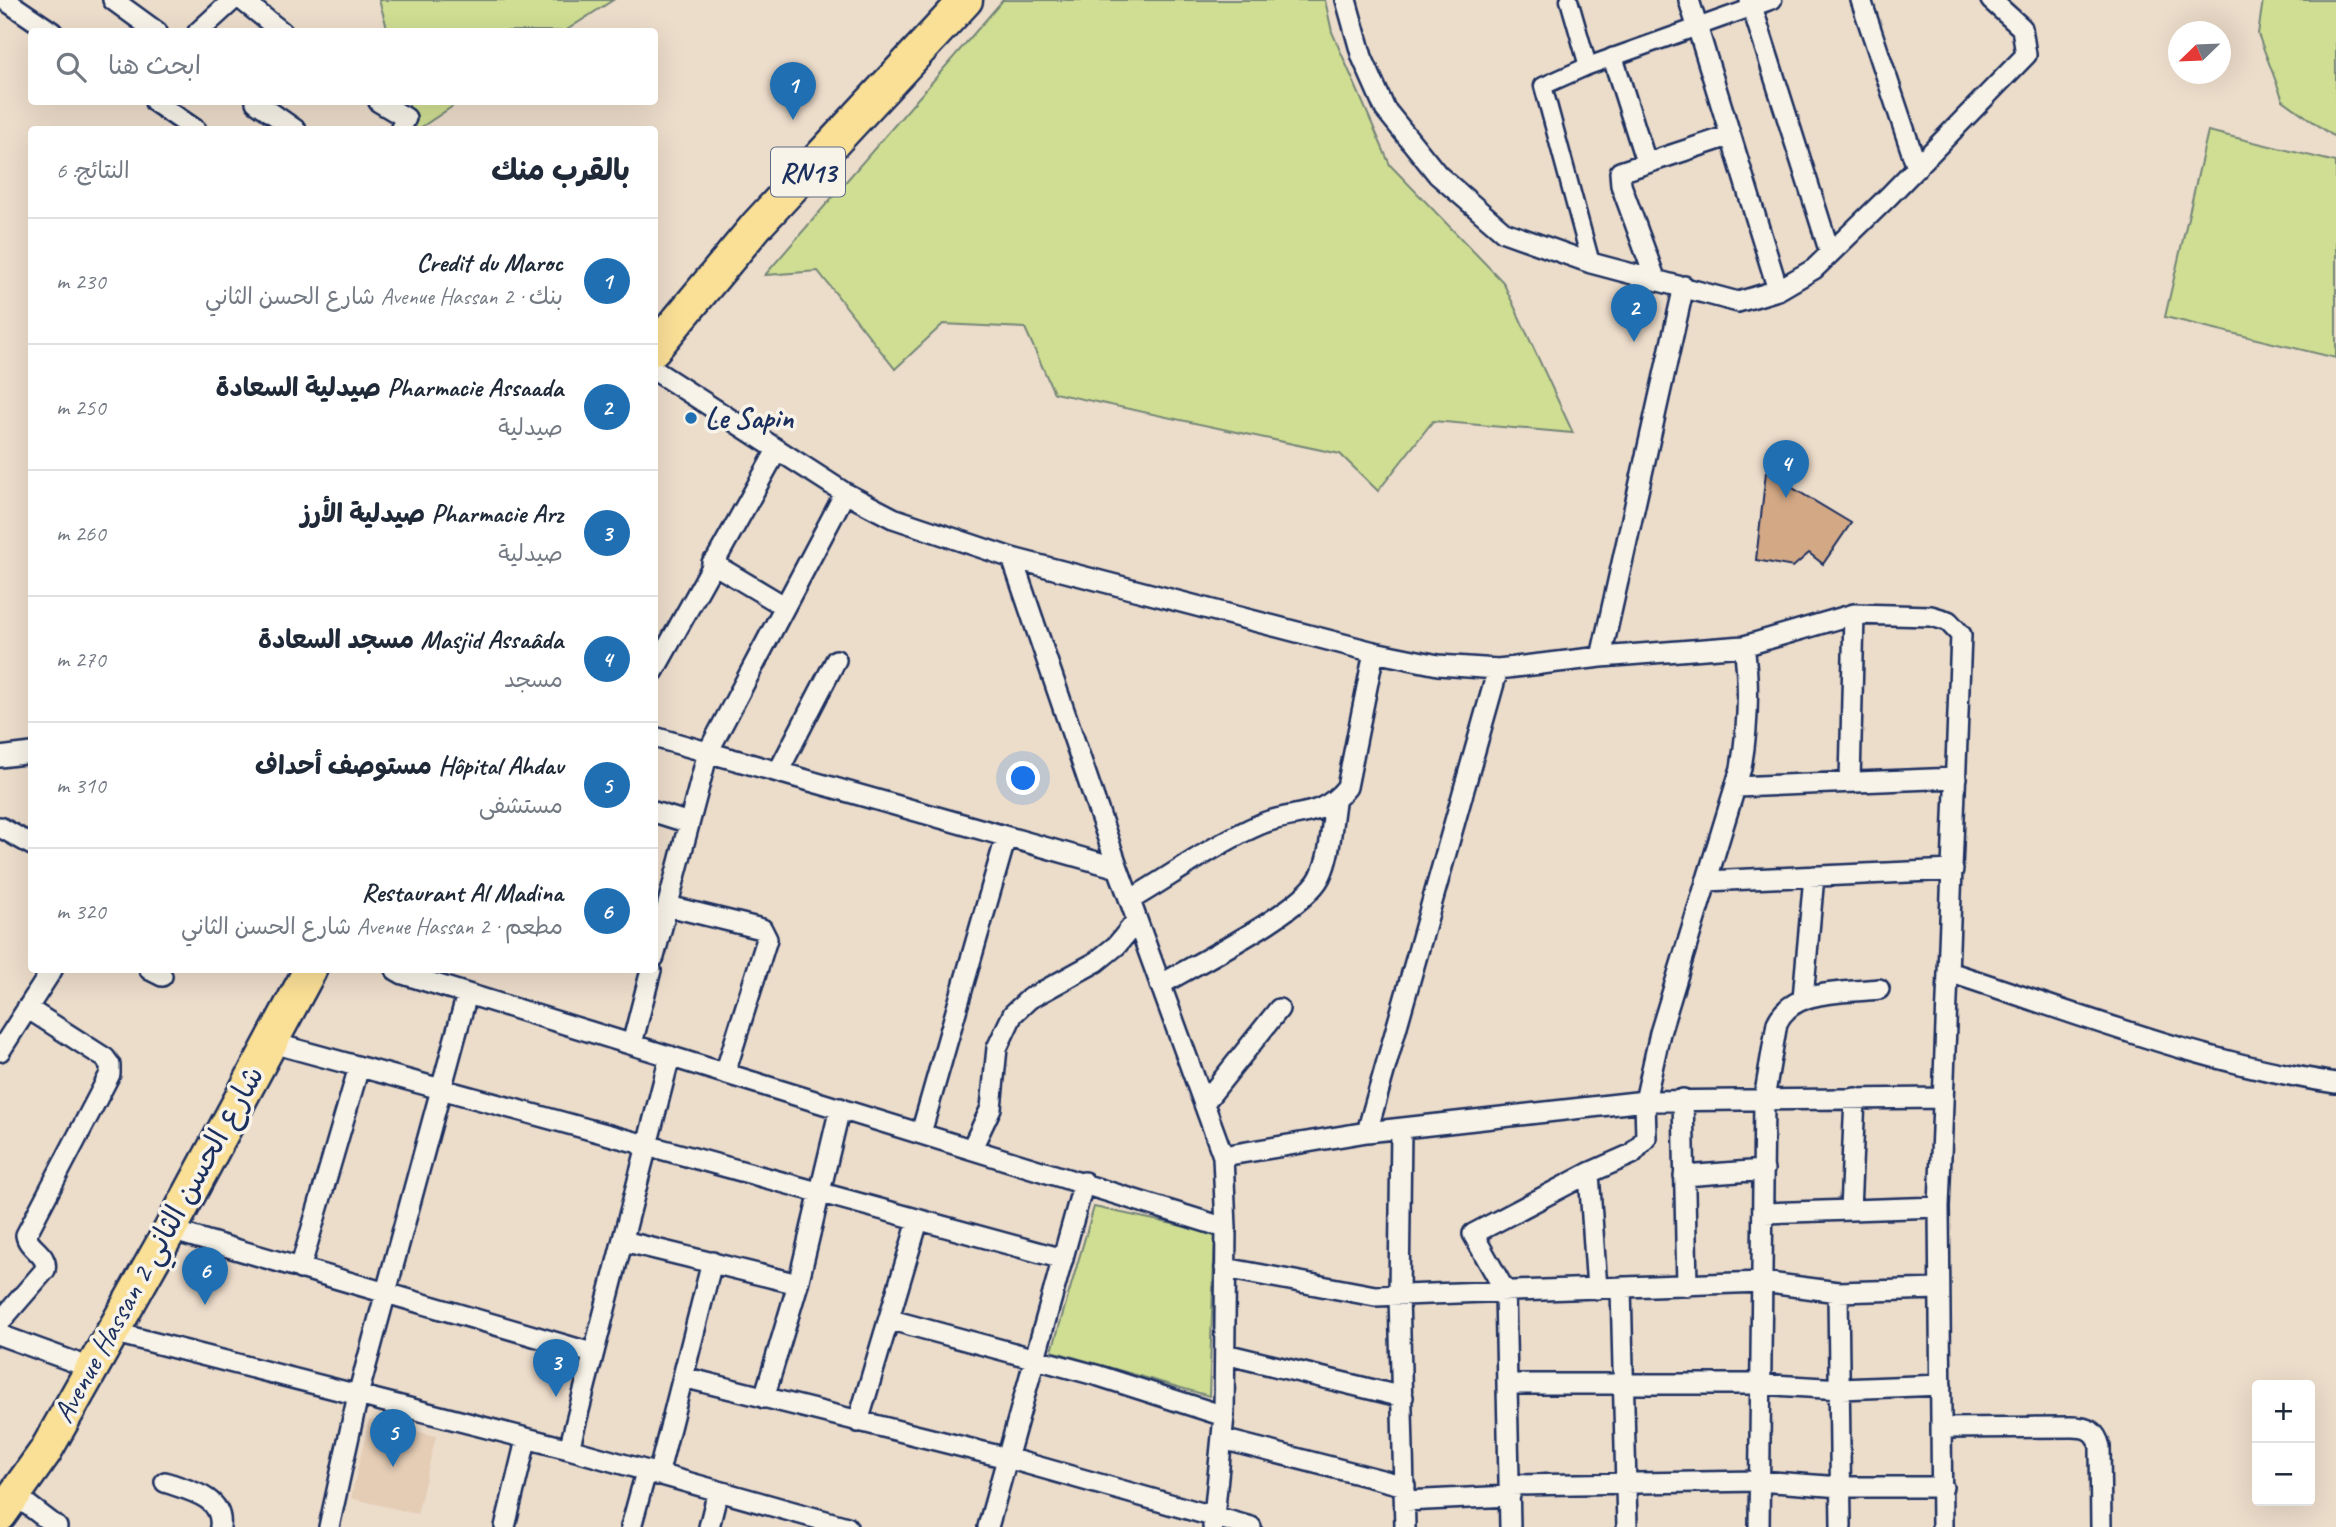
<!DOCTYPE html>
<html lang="ar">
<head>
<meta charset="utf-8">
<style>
	:root { --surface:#fff; --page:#f2f2f3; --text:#1f2937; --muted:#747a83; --line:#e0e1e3; --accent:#1f6fb2 }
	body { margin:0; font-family:Caveat,"Playpen Sans Arabic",sans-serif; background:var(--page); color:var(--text); direction:rtl }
	.controls { position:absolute; right:21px; bottom:21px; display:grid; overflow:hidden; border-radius:7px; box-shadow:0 7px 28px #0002 }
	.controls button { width:63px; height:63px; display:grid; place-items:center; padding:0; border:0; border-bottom:2px solid var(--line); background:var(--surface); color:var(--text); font:35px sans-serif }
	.compass { position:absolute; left:2168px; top:21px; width:63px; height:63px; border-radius:50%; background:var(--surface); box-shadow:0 7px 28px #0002; rotate:247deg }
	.you { position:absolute; left:1024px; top:779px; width:24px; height:24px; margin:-18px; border:5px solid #fff; border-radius:50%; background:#1a73e8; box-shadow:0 0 0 10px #1a73e833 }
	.badge { display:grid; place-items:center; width:46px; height:46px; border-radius:50%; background:var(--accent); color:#fff; font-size:23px; font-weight:700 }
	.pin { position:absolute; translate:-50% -58px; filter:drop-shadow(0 2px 4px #0008) }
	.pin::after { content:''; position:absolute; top:37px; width:24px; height:21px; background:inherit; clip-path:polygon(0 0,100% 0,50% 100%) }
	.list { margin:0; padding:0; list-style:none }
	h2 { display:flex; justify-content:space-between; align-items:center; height:91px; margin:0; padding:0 28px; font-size:30px }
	h2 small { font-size:23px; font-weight:400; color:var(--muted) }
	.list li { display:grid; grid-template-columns:46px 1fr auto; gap:21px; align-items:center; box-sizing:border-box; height:126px; padding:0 28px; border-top:2px solid var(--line) }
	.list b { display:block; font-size:26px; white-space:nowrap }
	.list p { margin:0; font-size:23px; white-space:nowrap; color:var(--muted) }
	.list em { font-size:23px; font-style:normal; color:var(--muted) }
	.icon { flex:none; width:38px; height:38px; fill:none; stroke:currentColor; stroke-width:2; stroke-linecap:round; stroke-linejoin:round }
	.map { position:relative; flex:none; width:2336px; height:1527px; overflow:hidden; direction:ltr }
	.search { position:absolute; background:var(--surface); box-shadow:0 7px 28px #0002; left:28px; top:28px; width:630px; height:77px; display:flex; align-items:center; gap:18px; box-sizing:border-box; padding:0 24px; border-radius:7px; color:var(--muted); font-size:26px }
	.panel { position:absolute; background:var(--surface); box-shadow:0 7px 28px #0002; left:28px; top:126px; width:630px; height:847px; border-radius:7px; direction:rtl }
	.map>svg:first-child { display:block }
</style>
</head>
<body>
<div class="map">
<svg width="2336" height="1527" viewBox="0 0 2336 1527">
	<rect width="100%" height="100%" fill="#ecdcca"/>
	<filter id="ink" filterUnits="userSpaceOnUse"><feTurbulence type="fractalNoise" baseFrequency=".0143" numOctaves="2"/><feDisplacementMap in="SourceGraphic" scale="14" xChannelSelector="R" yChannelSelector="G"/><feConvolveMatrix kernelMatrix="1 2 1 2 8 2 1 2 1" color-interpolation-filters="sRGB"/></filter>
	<g filter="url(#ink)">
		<path fill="#e4ccb5" d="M369 1420 436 1436 417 1514 351 1498Z"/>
		<path fill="#cfde92" stroke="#758678" stroke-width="2" d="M379 0H613L565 31H388Z
			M1003 0H1325L1332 32 1390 165 1503 282 1573 433 1433 421 1378 491 1340 454 1054 393 1025 328 943 324 895 369 818 271 765 275Z
			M2263 0H2336V138L2283 100 2258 34Z
			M408 102H459L417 130Z
			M2208 131 2336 162V358L2165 317Z
			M1094 1207 1215 1233 1209 1396 1052 1351Z"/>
		<path fill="#d3a885" stroke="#1b2f5e" stroke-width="2" d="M1766 472 1851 523 1823 564 1809 553 1793 567 1756 560Z"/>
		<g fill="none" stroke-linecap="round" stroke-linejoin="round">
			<g stroke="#1b2f5e" stroke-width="21">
				<path id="pedestrian" d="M1569 0 1588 66
					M1591 263 1543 86 1588 66 1773 0"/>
			</g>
			<g stroke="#1b2f5e" stroke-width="24">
				<path id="minor" d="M5 0 52 32
					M113 0 157 32
					M242 0 282 32
					M1346 0 1362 57 1385 109 1438 175 1504 232 1591 263 1738 302 1778 290 1814 269 1889 196 2026 55 2022 28 1991 0
					M1689 0 1778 290
					M1750 0 1830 253
					M1861 0 1917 168
					M198 32 233 0
					M1613 58 1646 162
					M155 102 196 130
					M256 102 296 130
					M379 102 406 118 400 130
					M1655 278 1621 185 1620 172 1729 136
					M654 370 845 493 893 518 1012 558 1374 652 1438 665 1498 669
					M1012 558 1118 868 1223 1156
					M712 563 784 606
					M1601 657 1684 286
					M654 671 777 450
					M654 737 1118 868
					M0 757 32 753
					M778 772 836 660
					M1850 782 1854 614
					M1736 787 1956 778
					M654 812 689 823
					M0 827 32 845
					M1706 881 1953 870
					M1130 900C1171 876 1218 842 1261 824 1294 810 1321 820 1347 787L1374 652
					M668 906 762 929 767 939 725 1073
					M654 957 708 752 845 493
					M150 970 162 976
					M396 970 403 974 1226 1228
					M1949 972C2076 1013 2204 1064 2336 1083
					M1160 985C1197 963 1302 912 1320 877 1331 855 1331 827 1335 803
					M1803 998 1814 876
					M269 1042 1063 1259
					M632 1044 651 970
					M0 1051 52 970
					M1683 1099 1687 1286
					M1204 1103 1279 1009
					M1401 1129 1399 1295 1405 1527
					M1367 1132 1645 1101 1942 1098
					M921 1133 1006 837
					M972 1148 991 1108 997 1048 1013 1014 1029 999 1096 962 1117 945 1137 920
					M1684 1176 1764 1170
					M1850 1210 1855 1098
					M1764 1213 1939 1207
					M170 1230 592 1353
					M623 1241 798 1284
					M1225 1268 1375 1296 1762 1282 1838 1292 1938 1289
					M300 1269 359 1067
					M1621 1287 1627 1527
					M1597 1289 1589 1173 1632 1154 1646 1138 1645 1101 1660 1033 1741 768C1748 727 1750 687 1744 646
					M1838 1292 1841 1527
					M891 1320 1099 1376 1224 1416
					M0 1322 45 1270C49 1254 28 1249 26 1235L110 1074V1065L105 1058 27 1008
					M112 1332 569 1449 847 1527
					M0 1335 91 1368
					M1225 1354 1403 1397
					M683 1377 1007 1458 1251 1527
					M1508 1384H1759L1841 1389 1941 1385
					M764 1398 798 1284 840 1108
					M858 1422 918 1221
					M1942 1428 2072 1427C2088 1427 2096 1431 2100 1447L2101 1527
					M1222 1439 1405 1486
					M569 1449 670 1056
					M658 1475 712 1262
					M165 1482C187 1490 224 1496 220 1527
					M1510 1485 1759 1481 1841 1487H1943
					M15 1495 57 1527
					M1405 1501 1510 1496
					M329 1527 358 1395 467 994
					M505 1527 526 1440
					M631 1527 646 1472
					M709 1527 718 1491
					M988 1527 1084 1182
					M1213 1527 1224 1416 1226 1228 1223 1156 1367 1132 1498 669 1601 657 1744 646 1854 614 1931 616 1948 621 1961 635 1939 1207 1942 1527
					M1510 1527 1505 1291 1473 1234 1589 1173
					M1759 1527 1764 1099 1777 1023C1793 988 1846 993 1879 989"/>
			</g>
			<g stroke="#1b2f5e" stroke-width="37">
				<path id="primary" d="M654 349 757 225 966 0
					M0 1515 45 1452 170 1230 310 970"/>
			</g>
			<use href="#pedestrian" stroke="#f7f3e8" stroke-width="16"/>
			<use href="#minor" stroke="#f7f3e8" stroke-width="19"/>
			<use href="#primary" stroke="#fadf96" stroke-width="32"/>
		</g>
	</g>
	<circle fill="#1f6fb2" stroke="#f7f3e8" stroke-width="2.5" cx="691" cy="418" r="7"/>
	<g text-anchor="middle" stroke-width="7" stroke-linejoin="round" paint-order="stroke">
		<rect fill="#f7f3e8" stroke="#5d6a87" stroke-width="2" x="771" y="147.5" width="74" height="49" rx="5"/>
		<g font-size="28" font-weight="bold" fill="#1b2f5e">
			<text x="808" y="182">RN13</text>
		</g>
		<g font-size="30" font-weight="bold" fill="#1b2f5e" stroke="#f7f3e8" text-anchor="start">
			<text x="705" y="428">Le Sapin</text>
		</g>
		<g font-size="30" fill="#1b2f5e" stroke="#f7f3e8">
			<text transform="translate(158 1244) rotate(-61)" y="10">Avenue Hassan 2 شارع الحسن الثاني</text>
		</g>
	</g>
</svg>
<div class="controls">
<button>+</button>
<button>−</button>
</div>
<svg class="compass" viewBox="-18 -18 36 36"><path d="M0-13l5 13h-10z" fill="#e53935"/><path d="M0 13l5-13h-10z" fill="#747a83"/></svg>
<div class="you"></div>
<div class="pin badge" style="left:793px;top:120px">1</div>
<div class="pin badge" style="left:1634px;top:342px">2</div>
<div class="pin badge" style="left:556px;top:1397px">3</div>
<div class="pin badge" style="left:1786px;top:498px">4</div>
<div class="pin badge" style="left:393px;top:1467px">5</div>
<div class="pin badge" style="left:205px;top:1305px">6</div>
<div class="search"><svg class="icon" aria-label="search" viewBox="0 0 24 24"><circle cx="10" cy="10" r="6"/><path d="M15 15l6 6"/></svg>ابحث هنا</div>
<section class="panel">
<h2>بالقرب منك<small>النتائج: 6</small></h2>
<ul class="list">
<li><span class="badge">1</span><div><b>Credit du Maroc</b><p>بنك · Avenue Hassan 2 شارع الحسن الثاني</p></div><em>230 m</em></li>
<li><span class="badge">2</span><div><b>Pharmacie Assaada صيدلية السعادة</b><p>صيدلية</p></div><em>250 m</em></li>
<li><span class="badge">3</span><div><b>Pharmacie Arz صيدلية الأرز</b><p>صيدلية</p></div><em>260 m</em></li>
<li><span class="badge">4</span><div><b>Masjid Assaâda مسجد السعادة</b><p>مسجد</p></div><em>270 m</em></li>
<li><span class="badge">5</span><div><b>Hôpital Ahdav مستوصف أحداف</b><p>مستشفى</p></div><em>310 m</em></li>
<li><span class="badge">6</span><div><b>Restaurant Al Madina</b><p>مطعم · Avenue Hassan 2 شارع الحسن الثاني</p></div><em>320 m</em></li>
</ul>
</section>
</div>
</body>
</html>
